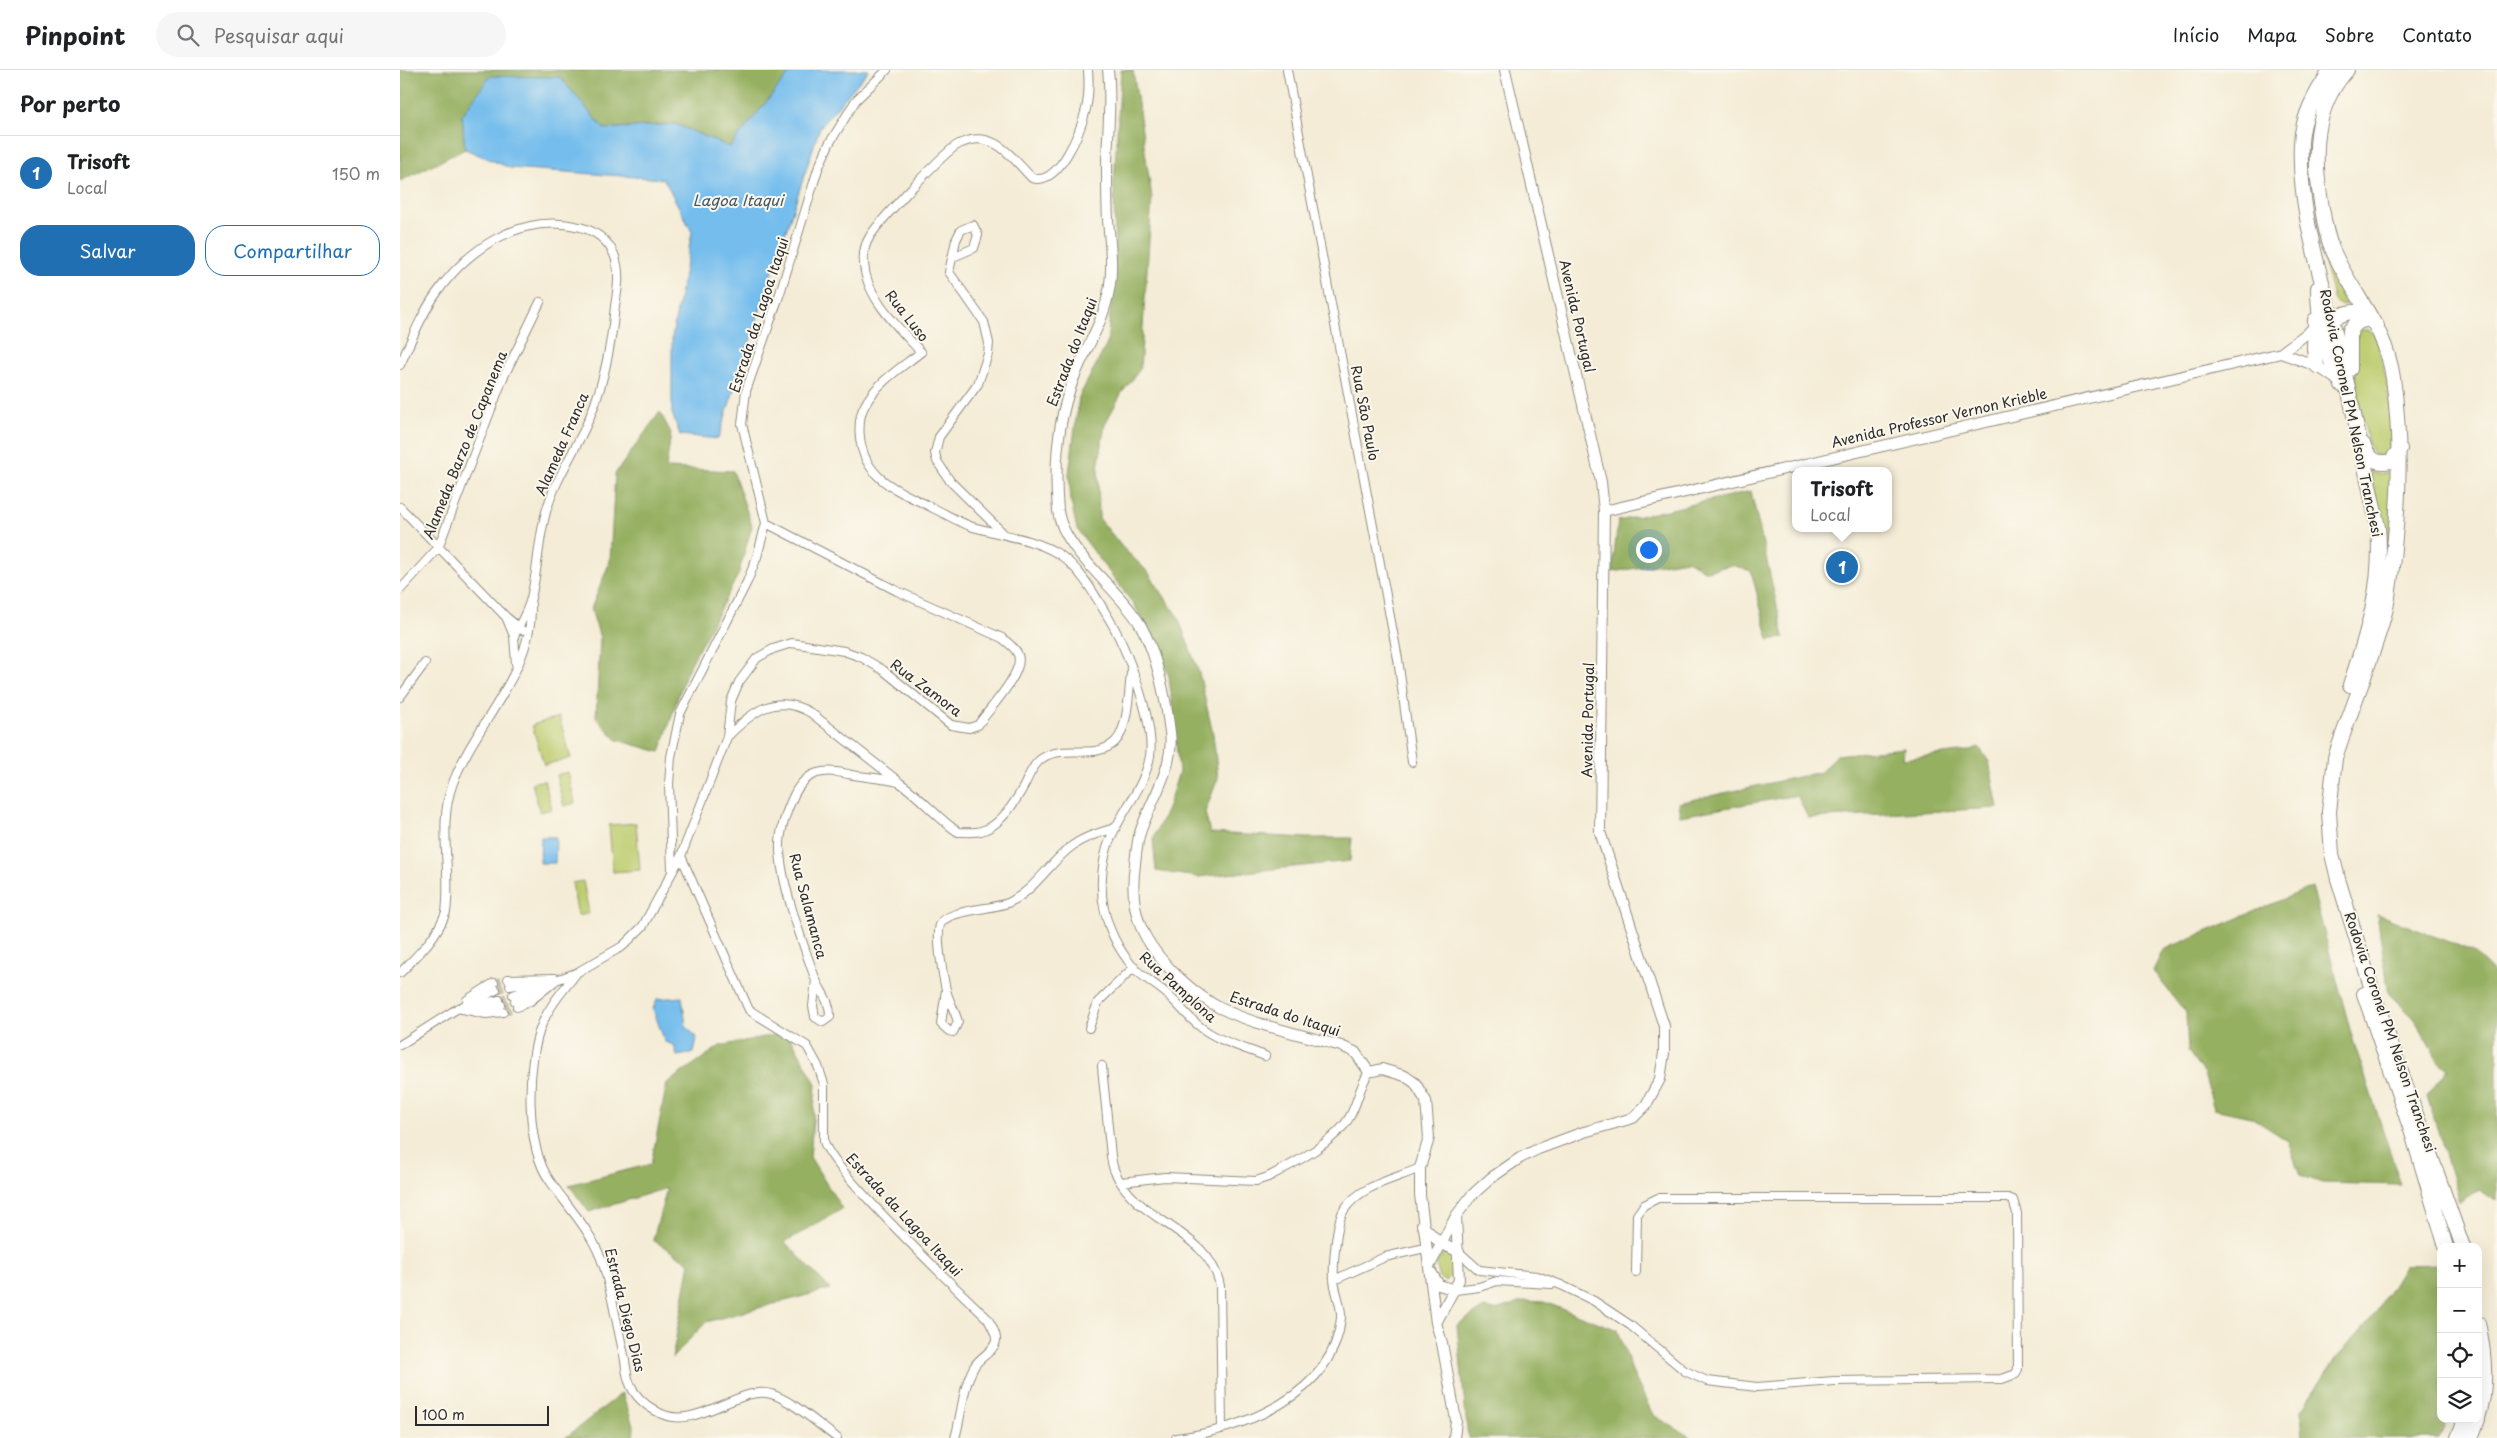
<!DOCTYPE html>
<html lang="pt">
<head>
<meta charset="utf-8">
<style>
	:root { --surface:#fff; --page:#f6f6f6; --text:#202124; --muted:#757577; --line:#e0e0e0; --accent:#1f6fb2 }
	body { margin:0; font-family:"Playpen Sans",sans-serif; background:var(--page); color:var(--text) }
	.controls { position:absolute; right:15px; bottom:15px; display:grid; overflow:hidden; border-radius:10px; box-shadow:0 5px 20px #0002 }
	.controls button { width:45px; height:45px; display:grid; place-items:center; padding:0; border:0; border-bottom:1px solid var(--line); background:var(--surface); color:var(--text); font:25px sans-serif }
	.scale { position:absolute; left:15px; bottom:12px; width:134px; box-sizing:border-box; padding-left:5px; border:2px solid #2b2b2b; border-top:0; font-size:14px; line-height:18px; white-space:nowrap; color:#2b2b2b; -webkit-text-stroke:4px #fbf7ec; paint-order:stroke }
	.you { position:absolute; left:1248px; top:479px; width:18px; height:18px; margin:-12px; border:4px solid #fff; border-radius:50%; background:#1a73e8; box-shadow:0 0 0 8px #1a73e833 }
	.badge { display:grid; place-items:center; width:32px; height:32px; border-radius:50%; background:var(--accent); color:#fff; font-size:16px; font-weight:700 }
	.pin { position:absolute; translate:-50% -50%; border:2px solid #fff; box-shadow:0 1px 5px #0006 }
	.popup { position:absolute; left:1392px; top:397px; width:100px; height:65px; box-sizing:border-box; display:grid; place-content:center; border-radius:10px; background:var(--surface); filter:drop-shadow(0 1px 4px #0005); font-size:16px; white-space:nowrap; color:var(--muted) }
	.popup b { font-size:19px; color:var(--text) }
	.popup::after { content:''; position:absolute; left:50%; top:100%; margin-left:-10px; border:10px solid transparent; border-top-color:var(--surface) }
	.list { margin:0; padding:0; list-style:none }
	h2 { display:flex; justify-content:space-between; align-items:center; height:65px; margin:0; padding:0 20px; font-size:21px }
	h2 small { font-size:16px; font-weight:400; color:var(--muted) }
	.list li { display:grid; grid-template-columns:32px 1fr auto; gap:15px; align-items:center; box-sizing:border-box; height:75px; padding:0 20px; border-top:1px solid var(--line) }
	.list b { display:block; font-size:19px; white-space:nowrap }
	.list p { margin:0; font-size:16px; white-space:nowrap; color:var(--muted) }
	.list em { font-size:16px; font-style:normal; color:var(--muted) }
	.actions { display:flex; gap:10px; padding:15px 20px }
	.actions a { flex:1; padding:11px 0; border:1px solid var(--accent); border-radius:20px; text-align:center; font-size:18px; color:var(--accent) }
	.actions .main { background:var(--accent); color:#fff }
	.icon { flex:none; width:28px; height:28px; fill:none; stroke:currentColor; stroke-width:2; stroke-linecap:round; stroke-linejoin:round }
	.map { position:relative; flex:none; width:2097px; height:1368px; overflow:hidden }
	header { display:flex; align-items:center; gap:30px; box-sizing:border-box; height:70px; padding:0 25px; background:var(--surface); border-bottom:1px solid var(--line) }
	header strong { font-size:24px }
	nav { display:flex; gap:28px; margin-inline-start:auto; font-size:18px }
	.search { width:350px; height:45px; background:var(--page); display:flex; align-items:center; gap:12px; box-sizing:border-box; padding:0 18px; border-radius:28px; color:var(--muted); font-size:19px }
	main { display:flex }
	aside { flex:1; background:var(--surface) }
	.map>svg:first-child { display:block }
</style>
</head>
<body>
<header>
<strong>Pinpoint</strong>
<div class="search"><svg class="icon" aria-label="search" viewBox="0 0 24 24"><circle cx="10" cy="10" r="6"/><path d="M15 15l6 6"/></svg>Pesquisar aqui</div>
<nav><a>Início</a><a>Mapa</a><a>Sobre</a><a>Contato</a></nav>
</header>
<main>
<aside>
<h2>Por perto<small></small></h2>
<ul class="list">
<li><span class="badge">1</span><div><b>Trisoft</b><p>Local</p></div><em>150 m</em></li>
</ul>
<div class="actions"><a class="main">Salvar</a><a>Compartilhar</a></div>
</aside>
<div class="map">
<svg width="2097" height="1368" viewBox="0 0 2097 1368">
	<rect width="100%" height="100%" fill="#fbf7ec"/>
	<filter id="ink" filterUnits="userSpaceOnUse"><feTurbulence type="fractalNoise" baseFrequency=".02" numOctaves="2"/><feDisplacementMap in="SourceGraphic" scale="10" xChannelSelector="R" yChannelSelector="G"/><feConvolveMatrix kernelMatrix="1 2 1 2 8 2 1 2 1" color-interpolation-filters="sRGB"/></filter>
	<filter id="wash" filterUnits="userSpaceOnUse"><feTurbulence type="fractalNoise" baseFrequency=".0096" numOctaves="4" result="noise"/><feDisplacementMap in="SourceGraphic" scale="20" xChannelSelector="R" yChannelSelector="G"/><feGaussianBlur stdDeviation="1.12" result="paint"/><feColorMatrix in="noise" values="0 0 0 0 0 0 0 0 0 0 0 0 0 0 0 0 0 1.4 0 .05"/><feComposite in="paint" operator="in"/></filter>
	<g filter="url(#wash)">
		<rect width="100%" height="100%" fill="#f4ecd6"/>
		<path fill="#bdcd6f" stroke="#747c4d" d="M1919 173 1950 226 1947 234 1940 235 1934 231Z
			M1961 260H1968L1974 263C1983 283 2000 371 1986 386L1974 385 1968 373C1964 350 1944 276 1961 260Z
			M1995 401 1990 477 1985 467 1970 402 1978 404Z
			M159 647 171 688 144 695 132 655Z
			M168 702 175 733 164 736 156 705Z
			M144 710 152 739 140 742 132 713Z
			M236 753 240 800 213 802 209 755Z
			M183 811 189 843 178 846 172 813Z
			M1044 1182 1053 1187 1054 1203 1046 1211 1040 1208 1036 1194Z"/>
		<path fill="#96b062" stroke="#606e46" d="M0 0H392L330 77 275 54 204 59 160 7 62 44 65 79 0 111Z
			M721 0H733L752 128 740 299 721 324 705 354 698 398 699 448 722 477 748 502 778 547 799 603 813 664 818 708 805 742 810 763 907 768H952L950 791 798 807 756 801 753 769 767 739 779 702 769 606 756 571 734 535 677 459 671 432 669 404 679 327 707 274 715 196 714 114Z
			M260 342 271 363 266 398 333 401 352 456 338 505 286 603 260 682 217 670 196 648 200 568 191 539 210 491 215 404Z
			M1351 421 1384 567 1369 570 1351 501 1332 495 1306 501 1287 490 1212 502 1218 451Z
			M1579 677 1589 692 1598 738 1408 748 1397 725 1280 746 1278 733 1421 702 1436 685 1504 678 1503 689 1568 681Z
			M1912 817 1952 967 2001 1115 1922 1113 1900 1105 1888 1071 1851 1047 1814 1039 1804 1004 1788 981 1786 943 1753 901 1763 880Z
			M1977 844 2072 881 2097 905V1131L2079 1120 2060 1132 2027 1026 2048 999 2039 992 2014 948 1989 924Z
			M388 962 416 1014 410 1087 442 1139 385 1172 430 1219 306 1252 272 1288 290 1193 253 1170 267 1118 189 1142 169 1115 251 1094 267 1013 320 976Z
			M2039 1194 2041 1197V1349H2048L2039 1368H1903L1901 1340 1936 1289 1975 1244 2005 1195Z
			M1126 1231 1144 1232 1218 1260 1233 1304 1253 1345 1292 1368H1068L1057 1255 1084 1238 1095 1240Z
			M222 1323 234 1358 233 1368H165Z"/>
		<path fill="#75bded" stroke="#50748c" d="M392 0H469L420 57 318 369 280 365 272 343V267L292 162 264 109 110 98 65 79 62 45 90 6 160 7 204 59 275 54 330 77Z
			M141 767H156L155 793H140Z
			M282 927 286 956 297 968 294 983 277 986 274 975 265 972 253 939 257 929Z"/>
	</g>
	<g filter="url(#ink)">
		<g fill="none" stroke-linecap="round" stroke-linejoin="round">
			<path stroke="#ccc5b4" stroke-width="8" stroke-dasharray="8 4" stroke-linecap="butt" d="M94 913 108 909
				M96 920 110 916
				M99 930 113 925
				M101 935 115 931
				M103 942 117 937"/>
			<g stroke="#908c80" stroke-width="10">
				<path id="minor" d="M688 0C689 13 689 26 686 39 681 60 659 117 632 108 619 95 603 73 585 70 577 68 566 71 559 74 546 80 476 154 469 168 464 176 463 184 464 194 466 228 499 258 521 282 501 298 477 312 465 335 459 345 459 358 460 368 465 411 500 421 533 438 546 444 560 453 573 457 601 465 631 468 657 483 679 496 695 525 708 547 726 576 755 652 750 686 744 721 717 745 707 778 695 821 704 862 733 897 742 907 757 915 767 924 778 934 787 946 798 955 817 971 842 977 865 986
					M887 0 998 589 1012 692
					M553 187 574 178 578 165 573 155 561 160 556 170 549 202 584 252 589 273 588 284 578 314 539 367 535 383 537 391 550 411 602 462
					M0 295C11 271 21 245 36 224 68 178 122 142 180 157 199 162 214 175 217 195 220 208 217 223 215 236 211 279 203 321 184 360 171 387 154 413 146 442 138 470 138 500 131 528 128 541 120 554 114 566
					M0 437 106 547 122 560
					M0 520 38 478 103 308 140 232
					M107 549 114 566 116 594
					M0 627 25 593
					M327 667C352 642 375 622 411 643L498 711
					M281 786 349 940 407 976 418 996 424 1014V1071C428 1097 562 1224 588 1249 591 1256 597 1263 596 1271 594 1282 579 1287 574 1297 562 1318 562 1345 555 1368
					M272 800 269 714 271 687 280 644 347 512 357 487 366 453 342 354 346 321 380 223 418 99 429 74 456 30 487 0
					M0 903C19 884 37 867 46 842 52 799 37 754 53 713 75 653 134 602 131 534
					M176 904C164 919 150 935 142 954 126 992 125 1077 150 1111 170 1140 193 1162 204 1197 212 1225 217 1256 224 1285 226 1294 226 1306 230 1314 235 1326 245 1335 256 1341 293 1365 339 1314 371 1324 392 1330 419 1355 437 1368
					M108 909 155 908
					M416 910 413 936 415 947 423 952 430 947C431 932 420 921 415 908 403 874 381 814 380 780 379 761 386 742 394 725 406 701 424 698 448 704 458 707 494 709 500 713 521 727 537 748 558 762 566 762 574 763 581 761 601 756 616 731 625 714 629 705 633 695 641 689 663 673 694 691 715 672 728 660 729 621 731 603
					M110 916 140 911
					M546 920 541 954 549 961 553 962 558 952C555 941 549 931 546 920 543 906 536 868 540 855 546 839 594 840 610 832 635 820 650 792 672 776 685 766 700 763 714 758
					M113 925 176 903 223 876 243 856 281 786 327 667 331 631 339 612 357 588 373 579 392 573 444 581 461 587 483 600 551 655 569 658 578 655C588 640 625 602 618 585 616 578 608 573 602 568L497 521 366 453
					M67 930 94 913
					M115 931 133 922
					M73 935 99 930
					M117 937 129 932 154 912
					M58 938 86 944 103 942
					M75 938 101 935
					M689 958 698 932 734 897
					M0 975 55 940 96 920
					M702 996C704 1020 707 1044 709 1068 711 1079 710 1092 715 1102 738 1154 809 1159 820 1216L822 1359
					M721 1112 765 1107 856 1111 868 1107C893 1094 935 1072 949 1048 958 1033 959 1017 969 1002
					M1059 1182 1079 1200 1137 1206 1161 1215 1194 1231 1230 1255 1285 1301 1307 1311 1357 1317 1434 1311 1602 1309 1616 1304 1618 1299 1617 1143 1613 1130 1608 1128H1258L1244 1135 1237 1145 1236 1202
					M934 1210 985 1187 1025 1178
					M1055 1220 1079 1217 1097 1211 1152 1214
					M776 1368C842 1360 934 1325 941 1248 942 1236 935 1222 934 1210 933 1195 936 1152 944 1140 960 1115 995 1109 1020 1098"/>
			</g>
			<g stroke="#908c80" stroke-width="12">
				<path id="tertiary" d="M708 0C712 32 707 65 707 98 707 115 707 133 708 150 710 175 714 200 708 225 702 255 684 281 673 310 657 352 654 396 658 441 663 481 720 519 741 556 757 584 766 630 770 662 775 699 749 732 739 766 737 775 736 785 735 794 728 844 743 873 778 907 791 919 804 930 820 938 857 956 900 964 941 976L955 982 969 1002 982 999 1005 1006 1015 1013 1026 1031 1029 1068 1020 1098V1125L1036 1253 1042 1273 1056 1350 1054 1368
					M1881 283 1917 296 1939 311
					M1204 441 1881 283 1914 258
					M1022 1155 1040 1173 1059 1182
					M1029 1197 1056 1146 1071 1126 1091 1108 1120 1088 1138 1079 1184 1062 1233 1048 1246 1035 1260 1009 1264 983V956L1200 762 1204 441 1201 412 1105 0
					M1031 1202 1039 1215 1055 1220
					M1036 1253 1059 1210 1056 1146"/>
			</g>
			<g stroke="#908c80" stroke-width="16">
				<path id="trunk" d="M1931 0C1916 22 1902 46 1901 73 1898 139 1921 204 1936 267 1952 330 1964 394 1978 457 1983 513 1968 562 1950 615
					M1947 0C1913 38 1913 85 1921 132 1924 149 1926 167 1934 183 1954 227 1986 257 1993 308 2001 365 2000 421 1994 478 1992 498 1990 518 1986 538 1973 589 1951 638 1935 688L1929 742 1932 784 1938 809 1973 923 2063 1177
					M1918 218C1918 253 1925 284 1942 315
					M1915 250 1914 279 1917 296
					M1924 253C1937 247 1957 234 1968 249
					M1950 299V260L1958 252 1968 249 1977 256
					M1963 374C1969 388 1975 395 1991 391L2000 379
					M1964 924 2012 1063 2046 1177
					M2078 1253C2085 1284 2088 1316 2078 1348
					M2058 1368 2065 1349
					M2071 1368 2078 1349"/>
			</g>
			<use href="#minor" stroke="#fff" stroke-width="8"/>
			<use href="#tertiary" stroke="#fff" stroke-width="10"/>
			<use href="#trunk" stroke="#fff" stroke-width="14"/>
		</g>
	</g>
	<g text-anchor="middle" stroke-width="4" stroke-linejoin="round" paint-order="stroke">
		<g font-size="14" fill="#2b2b2b" stroke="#fbf7ec">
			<text transform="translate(359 245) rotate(-72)" y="5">Estrada da Lagoa Itaqui</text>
			<text transform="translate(507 246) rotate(52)" y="5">Rua Luso</text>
			<text transform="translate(1177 246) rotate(77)" y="5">Avenida Portugal</text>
			<text transform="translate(672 282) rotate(-69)" y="5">Estrada do Itaqui</text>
			<text transform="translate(965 343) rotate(79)" y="5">Rua São Paulo</text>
			<text transform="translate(1951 343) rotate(78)" y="5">Rodovia Coronel PM Nelson Tranchesi</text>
			<text transform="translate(1539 348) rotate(-13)" y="5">Avenida Professor Vernon Krieble</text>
			<text transform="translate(162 374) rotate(-66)" y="5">Alameda Franca</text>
			<text transform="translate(65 375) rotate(-68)" y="5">Alameda Barzo de Capanema</text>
			<text transform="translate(526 618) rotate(37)" y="5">Rua Zamora</text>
			<text transform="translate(1188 650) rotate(-89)" y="5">Avenida Portugal</text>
			<text transform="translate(408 836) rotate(75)" y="5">Rua Salamanca</text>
			<text transform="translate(778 917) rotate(42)" y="5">Rua Pamplona</text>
			<text transform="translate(885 944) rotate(18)" y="5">Estrada do Itaqui</text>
			<text transform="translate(1990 962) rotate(71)" y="5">Rodovia Coronel PM Nelson Tranchesi</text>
			<text transform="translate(504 1145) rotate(47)" y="5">Estrada da Lagoa Itaqui</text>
			<text transform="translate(225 1240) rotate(76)" y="5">Estrada Diego Dias</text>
		</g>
		<g font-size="15" font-style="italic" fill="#415765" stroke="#fbf7ec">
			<text x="338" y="136">Lagoa Itaqui</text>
		</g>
	</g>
</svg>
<div class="controls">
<button>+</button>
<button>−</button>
<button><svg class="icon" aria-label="locate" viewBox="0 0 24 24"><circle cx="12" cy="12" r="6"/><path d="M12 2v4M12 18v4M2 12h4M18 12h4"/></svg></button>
<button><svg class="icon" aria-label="layers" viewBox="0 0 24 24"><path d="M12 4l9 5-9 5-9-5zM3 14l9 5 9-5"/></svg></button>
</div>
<div class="scale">100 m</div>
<div class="you"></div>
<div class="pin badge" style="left:1442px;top:497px">1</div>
<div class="popup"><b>Trisoft</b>Local</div>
</div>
</main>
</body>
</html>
